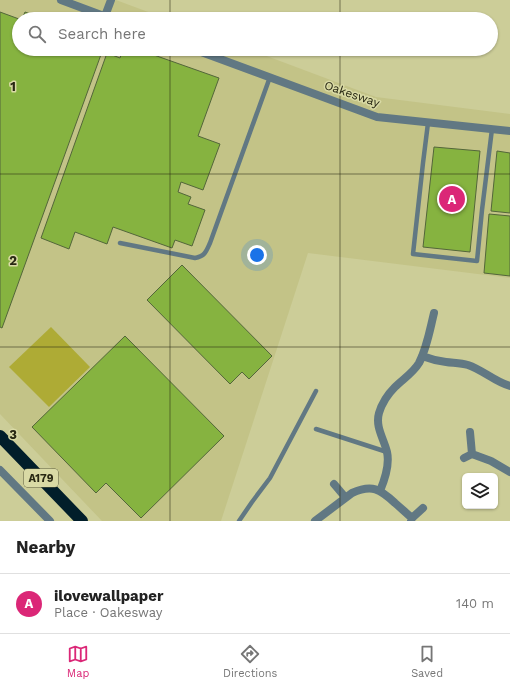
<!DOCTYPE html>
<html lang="en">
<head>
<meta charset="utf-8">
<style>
	:root { --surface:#fff; --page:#f6f6f6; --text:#222; --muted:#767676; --line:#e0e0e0; --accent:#db2777 }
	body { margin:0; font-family:"Work Sans",sans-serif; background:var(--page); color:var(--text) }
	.controls { position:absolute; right:12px; bottom:12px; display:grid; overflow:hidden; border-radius:6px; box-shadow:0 1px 3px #0004 }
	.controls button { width:36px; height:36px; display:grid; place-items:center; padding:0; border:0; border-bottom:1px solid var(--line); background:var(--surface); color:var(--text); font:20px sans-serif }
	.you { position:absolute; left:257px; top:255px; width:14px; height:14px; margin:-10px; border:3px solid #fff; border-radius:50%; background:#1a73e8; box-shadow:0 0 0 6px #1a73e833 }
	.badge { display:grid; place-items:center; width:26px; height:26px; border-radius:50%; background:var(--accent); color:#fff; font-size:13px; font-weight:700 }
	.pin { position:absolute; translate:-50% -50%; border:2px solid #fff; box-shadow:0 1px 4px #0006 }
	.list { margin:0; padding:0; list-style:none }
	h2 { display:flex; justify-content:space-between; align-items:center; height:52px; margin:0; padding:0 16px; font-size:17px }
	h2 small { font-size:13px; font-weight:400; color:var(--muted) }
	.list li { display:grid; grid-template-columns:26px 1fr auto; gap:12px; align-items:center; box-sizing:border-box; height:60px; padding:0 16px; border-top:1px solid var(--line) }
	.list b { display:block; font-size:15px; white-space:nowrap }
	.list p { margin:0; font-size:13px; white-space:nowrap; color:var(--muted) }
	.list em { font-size:13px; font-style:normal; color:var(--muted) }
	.icon { flex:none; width:22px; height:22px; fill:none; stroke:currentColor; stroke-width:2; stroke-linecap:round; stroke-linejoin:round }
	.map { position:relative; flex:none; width:510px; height:521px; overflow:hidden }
	.search { position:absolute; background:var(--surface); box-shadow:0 1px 3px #0004; left:12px; right:12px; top:12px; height:44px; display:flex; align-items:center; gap:10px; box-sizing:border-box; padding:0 14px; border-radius:22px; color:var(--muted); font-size:15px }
	.sheet { height:112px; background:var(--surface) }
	nav { display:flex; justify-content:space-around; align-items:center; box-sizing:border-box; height:56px; border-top:1px solid var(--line); background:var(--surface); font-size:11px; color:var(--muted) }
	nav a { display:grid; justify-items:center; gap:2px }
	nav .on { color:var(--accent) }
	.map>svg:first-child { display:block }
</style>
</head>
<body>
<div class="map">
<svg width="510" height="521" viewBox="0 0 510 521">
	<rect width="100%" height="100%" fill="#cccd98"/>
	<path fill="#c3c387" d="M0 0H116L167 19H19V49H248L376 97 510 114V278L308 253 221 521H102L0 414Z"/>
	<path fill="#aeab35" d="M51 327 90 367 49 407 9 367Z"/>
	<path fill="#86b340" stroke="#53663a" d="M0 12 19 19V49H103L2 328 0 327Z
		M25 12 43 19H22Z
		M123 49H137L219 78 198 136 220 144 203 190 181 182 178 192 191 197 188 204 205 210 192 246 175 240 172 248 113 227 107 244 75 232 69 249 41 238 107 53 120 58Z
		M434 147 480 151 470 252 423 247Z
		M497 151 510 153V213L491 211Z
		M489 214 510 216V276L484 273Z
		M182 265 272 356 249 379 242 372 230 384 147 300Z
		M125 336 224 436 141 518 106 483 96 493 32 427Z"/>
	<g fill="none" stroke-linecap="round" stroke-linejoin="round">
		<path stroke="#617883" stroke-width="4.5" d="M428 123 423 163 413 254 477 261 482 210 492 129
			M120 243 195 258C205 256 206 252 210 243L270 77
			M316 429 387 452
			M239 521 252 502 270 478 316 391"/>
		<path stroke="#617883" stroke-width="8" d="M61 0 112 19
			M105 16 111 0
			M193 49 377 117 510 131
			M422 356C430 359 438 361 446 362 453 363 461 363 468 365 483 370 495 382 510 386
			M472 454 491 461 510 472
			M464 458 472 454 470 432
			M0 470 50 521
			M334 484 345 497
			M380 491C385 479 390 465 387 452 384 439 375 427 379 413 382 403 388 394 395 387 403 379 413 373 419 363 427 348 430 329 434 313
			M315 521 352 493C372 484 380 489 395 503 401 508 406 513 412 518
			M411 521 412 518 423 508"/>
		<path stroke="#011e2a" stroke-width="12" d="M0 436 82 521"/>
	</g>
	<path fill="none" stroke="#282813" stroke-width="1" stroke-opacity="0.55" d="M170 0V19M340 0V19M170 49V521M340 49V521M0 174H510M0 347H510"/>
	<g text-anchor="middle" stroke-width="3" stroke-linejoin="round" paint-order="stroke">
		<rect fill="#d9daa5" stroke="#5d5d3f" stroke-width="1" x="24" y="469" width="34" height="18" rx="3"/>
		<g font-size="11" font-weight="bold" fill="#282813">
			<text x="41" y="482">A179</text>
		</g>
		<g font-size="12" fill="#282813" stroke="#d9daa5">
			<text transform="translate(352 94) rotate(19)" y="4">Oakesway</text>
		</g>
	</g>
	<g font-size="13" text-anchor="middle" font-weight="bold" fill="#282813" stroke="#d9daa5" stroke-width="3" stroke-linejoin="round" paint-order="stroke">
		<text x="13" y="91">1</text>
		<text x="13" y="265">2</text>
		<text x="13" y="439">3</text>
	</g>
</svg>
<div class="controls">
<button><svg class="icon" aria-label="layers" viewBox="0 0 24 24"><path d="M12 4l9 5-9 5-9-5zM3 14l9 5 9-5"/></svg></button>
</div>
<div class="you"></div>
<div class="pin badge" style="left:452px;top:199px">A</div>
<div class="search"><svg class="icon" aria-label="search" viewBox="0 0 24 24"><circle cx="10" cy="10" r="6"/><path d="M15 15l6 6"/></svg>Search here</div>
</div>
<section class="sheet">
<h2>Nearby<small></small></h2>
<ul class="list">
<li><span class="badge">A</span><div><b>ilovewallpaper</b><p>Place · Oakesway</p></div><em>140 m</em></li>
</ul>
</section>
<nav>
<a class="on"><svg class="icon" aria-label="map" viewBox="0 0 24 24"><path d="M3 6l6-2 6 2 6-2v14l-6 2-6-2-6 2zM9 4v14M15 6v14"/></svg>Map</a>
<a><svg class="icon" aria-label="directions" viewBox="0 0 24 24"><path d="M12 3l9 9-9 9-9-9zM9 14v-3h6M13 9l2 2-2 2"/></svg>Directions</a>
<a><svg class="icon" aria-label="saved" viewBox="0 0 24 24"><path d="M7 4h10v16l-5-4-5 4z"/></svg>Saved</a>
</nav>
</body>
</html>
